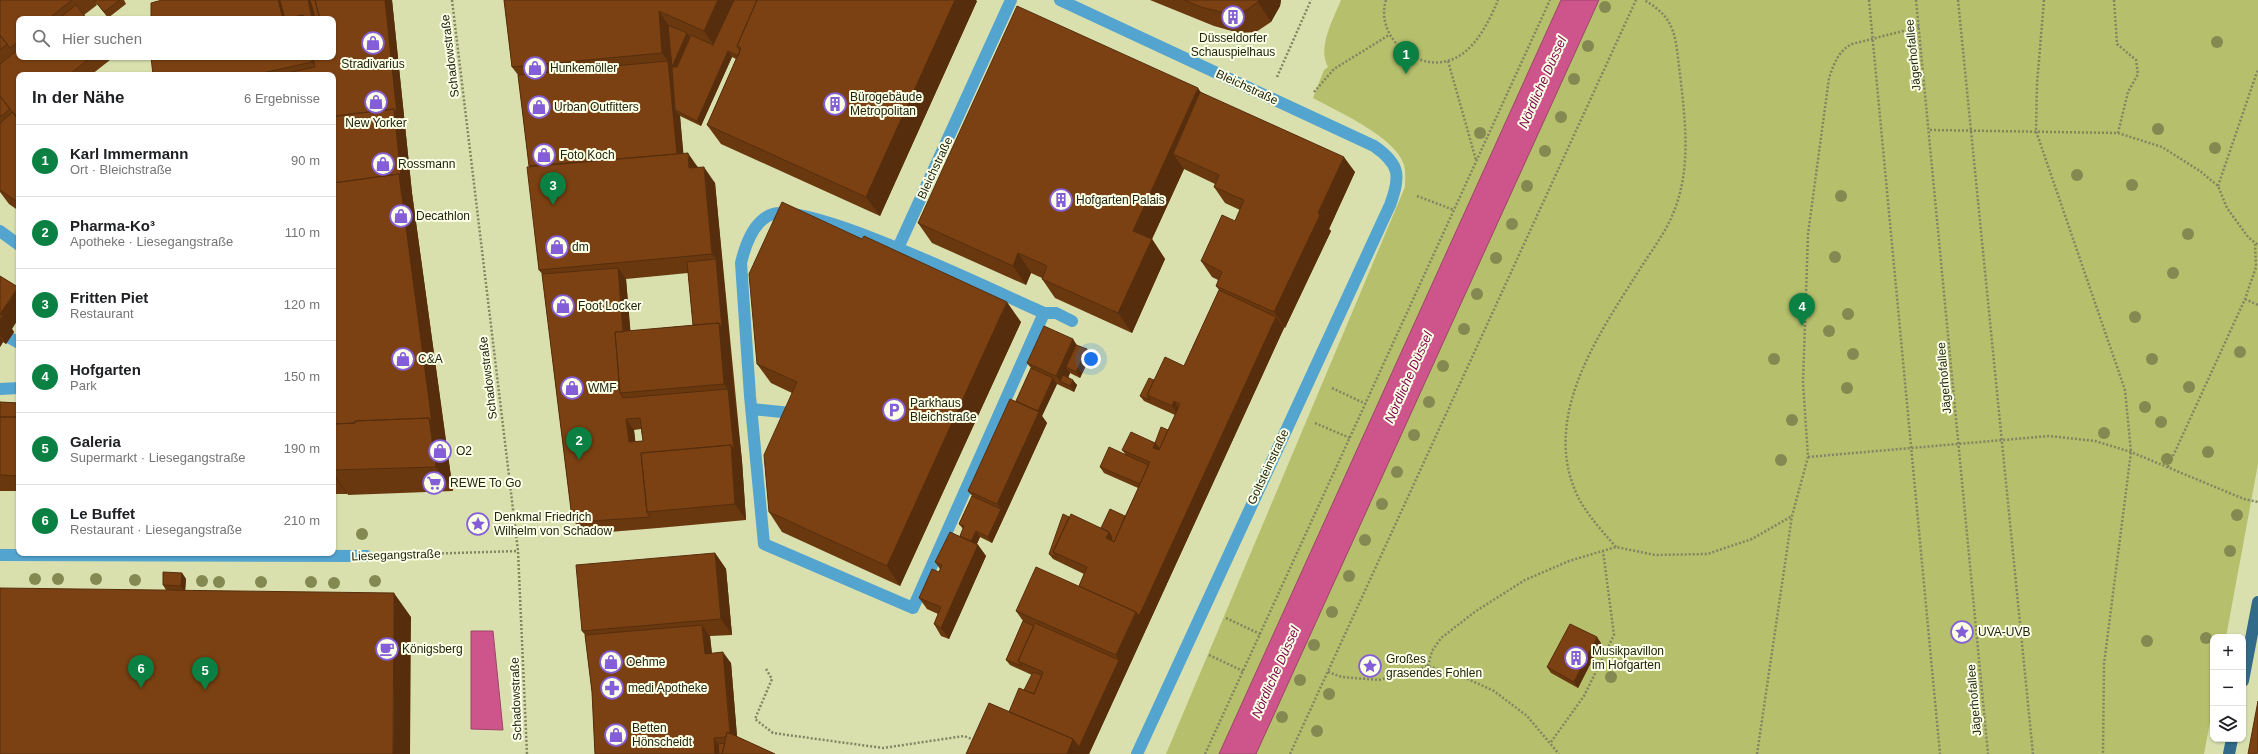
<!DOCTYPE html>
<html lang="de">
<head>
<meta charset="utf-8">
<style>
	:root { --surface:#fff; --page:#f2f2f2; --text:#202124; --muted:#757577; --line:#e0e0e0; --accent:#0b8043 }
	body { margin:0; font-family:Arial,sans-serif; background:var(--page); color:var(--text) }
	.controls { position:absolute; right:12px; bottom:12px; display:grid; overflow:hidden; border-radius:8px; box-shadow:0 1px 3px #0004 }
	.controls button { width:36px; height:36px; display:grid; place-items:center; padding:0; border:0; border-bottom:1px solid var(--line); background:var(--surface); color:var(--text); font:20px sans-serif }
	.you { position:absolute; left:1091px; top:359px; width:14px; height:14px; margin:-10px; border:3px solid #fff; border-radius:50%; background:#1a73e8; box-shadow:0 0 0 6px #1a73e833 }
	.badge { display:grid; place-items:center; width:26px; height:26px; border-radius:50%; background:var(--accent); color:#fff; font-size:13px; font-weight:700 }
	.pin { position:absolute; translate:-50% -33px; filter:drop-shadow(0 1px 2px #0008) }
	.pin::after { content:''; position:absolute; top:21px; width:14px; height:12px; background:inherit; clip-path:polygon(0 0,100% 0,50% 100%) }
	.list { margin:0; padding:0; list-style:none }
	h2 { display:flex; justify-content:space-between; align-items:center; height:52px; margin:0; padding:0 16px; font-size:17px }
	h2 small { font-size:13px; font-weight:400; color:var(--muted) }
	.list li { display:grid; grid-template-columns:26px 1fr auto; gap:12px; align-items:center; box-sizing:border-box; height:72px; padding:0 16px; border-top:1px solid var(--line) }
	.list b { display:block; font-size:15px; white-space:nowrap }
	.list p { margin:0; font-size:13px; white-space:nowrap; color:var(--muted) }
	.list em { font-size:13px; font-style:normal; color:var(--muted) }
	.icon { flex:none; width:22px; height:22px; fill:none; stroke:currentColor; stroke-width:2; stroke-linecap:round; stroke-linejoin:round }
	.map { position:relative; flex:none; width:2258px; height:754px; overflow:hidden }
	.search { position:absolute; background:var(--surface); box-shadow:0 1px 3px #0004; left:16px; top:16px; width:320px; height:44px; display:flex; align-items:center; gap:10px; box-sizing:border-box; padding:0 14px; border-radius:8px; color:var(--muted); font-size:15px }
	.panel { position:absolute; background:var(--surface); box-shadow:0 1px 3px #0004; left:16px; top:72px; width:320px; height:484px; border-radius:8px }
	.map>svg:first-child { display:block }
</style>
</head>
<body>
<div class="map">
<svg width="2258" height="754" viewBox="0 0 2258 754">
	<rect width="100%" height="100%" fill="#d9e0ae"/>
	<path fill="#b6bf6b" d="M1341 0H2258V464L2226 637H2213V706L2204 754H1166L1405 187C1405 181 1406 172 1404 165 1397 138 1337 111 1313 98L1324 70 1328 67C1317 47 1333 20 1341 0Z"/>
	<path fill="#ce548c" stroke="#9a4667" d="M1561 0H1599L1256 754H1219Z
		M471 631H493L503 730 471 729Z"/>
	<g fill="none" stroke-linecap="round" stroke-linejoin="round">
		<path stroke="#808562" stroke-width="2.5" stroke-dasharray="2 2" stroke-linecap="butt" d="M452 0 518 551 527 754
			M1386 0C1375 35 1413 70 1447 61 1473 55 1489 22 1498 0
			M1869 0 1940 754
			M1916 0 1988 754
			M1958 0 2033 754
			M2044 0 2037 84 2036 131 2125 390 2131 452 2104 664 2103 754
			M2114 0 2117 44 2136 60 2138 74 2128 92 2118 133
			M1448 61 1476 160
			M1277 77 1311 0
			M1314 92 1334 69 1389 35
			M1930 130 2118 133 2162 147 2200 171 2218 186 2227 208 2248 237 2258 245
			M2218 186 2258 69
			M1417 196 1454 210
			M2245 299 2258 305
			M1332 388 1366 404
			M1315 423 1350 438
			M1808 457 2049 436 2095 441 2131 452 2244 499 2258 502
			M2168 467 2245 299 2256 267 2255 244
			M1616 547C1603 532 1589 517 1579 499 1539 420 1597 337 1638 272 1651 251 1668 230 1676 206 1691 163 1685 119 1680 74 1675 39 1678 19 1644 0
			M390 555 518 551
			M1226 618 1260 634
			M1209 655 1243 671
			M1428 666 1432 651 1441 638 1476 611 1525 580 1569 561 1616 547 1655 555 1707 554 1752 539 1792 516
			M766 669 772 679 755 719 773 733 883 748 964 736 974 740
			M1328 672 1342 677 1379 680 1428 666 1468 679 1494 691 1527 716 1559 754
			M1551 742 1584 696 1614 635 1603 551
			M1205 754 1550 0
			M1290 754 1636 0
			M1757 754 1792 516 1808 457 1803 383 1808 234 1829 78C1834 64 1838 51 1852 44L1919 27"/>
		<path stroke="#53a4cf" stroke-width="12" d="M1060 0 1374 146C1400 164 1401 176 1390 205L1137 754
			M0 231 19 245
			M898 248 1011 0
			M1044 313 913 608 764 544 750 396 741 263C745 246 753 220 773 214 812 202 998 293 1044 313H1056L1072 321
			M10 338 19 343
			M0 389 19 388
			M752 409 791 413 798 416
			M0 555 367 556"/>
		<path stroke="#326b89" stroke-width="12" d="M2243 681 2258 602
			M2229 754 2232 739"/>
	</g>
	<g fill="#838950">
		<circle cx="1605" cy="7" r="6"/>
		<circle cx="2217" cy="42" r="6"/>
		<circle cx="1588" cy="46" r="6"/>
		<circle cx="1574" cy="79" r="6"/>
		<circle cx="1561" cy="117" r="6"/>
		<circle cx="2158" cy="129" r="6"/>
		<circle cx="1480" cy="133" r="6"/>
		<circle cx="2215" cy="148" r="6"/>
		<circle cx="1545" cy="151" r="6"/>
		<circle cx="2077" cy="175" r="6"/>
		<circle cx="2132" cy="185" r="6"/>
		<circle cx="1527" cy="186" r="6"/>
		<circle cx="1841" cy="196" r="6"/>
		<circle cx="1512" cy="224" r="6"/>
		<circle cx="2188" cy="234" r="6"/>
		<circle cx="1835" cy="257" r="6"/>
		<circle cx="1496" cy="258" r="6"/>
		<circle cx="2173" cy="273" r="6"/>
		<circle cx="1477" cy="294" r="6"/>
		<circle cx="1848" cy="314" r="6"/>
		<circle cx="2135" cy="317" r="6"/>
		<circle cx="1464" cy="329" r="6"/>
		<circle cx="1829" cy="331" r="6"/>
		<circle cx="2240" cy="352" r="6"/>
		<circle cx="1853" cy="354" r="6"/>
		<circle cx="1774" cy="359" r="6"/>
		<circle cx="2152" cy="359" r="6"/>
		<circle cx="1443" cy="366" r="6"/>
		<circle cx="2189" cy="387" r="6"/>
		<circle cx="1847" cy="388" r="6"/>
		<circle cx="1429" cy="402" r="6"/>
		<circle cx="2145" cy="407" r="6"/>
		<circle cx="1792" cy="420" r="6"/>
		<circle cx="2161" cy="422" r="6"/>
		<circle cx="2104" cy="433" r="6"/>
		<circle cx="1414" cy="435" r="6"/>
		<circle cx="2208" cy="452" r="6"/>
		<circle cx="2167" cy="459" r="6"/>
		<circle cx="1781" cy="460" r="6"/>
		<circle cx="1397" cy="472" r="6"/>
		<circle cx="1382" cy="504" r="6"/>
		<circle cx="2237" cy="515" r="6"/>
		<circle cx="362" cy="534" r="6"/>
		<circle cx="1365" cy="540" r="6"/>
		<circle cx="2230" cy="551" r="6"/>
		<circle cx="1349" cy="576" r="6"/>
		<circle cx="35" cy="579" r="6"/>
		<circle cx="58" cy="579" r="6"/>
		<circle cx="96" cy="579" r="6"/>
		<circle cx="135" cy="580" r="6"/>
		<circle cx="202" cy="581" r="6"/>
		<circle cx="375" cy="581" r="6"/>
		<circle cx="219" cy="582" r="6"/>
		<circle cx="261" cy="582" r="6"/>
		<circle cx="311" cy="582" r="6"/>
		<circle cx="334" cy="583" r="6"/>
		<circle cx="1332" cy="612" r="6"/>
		<circle cx="2206" cy="638" r="6"/>
		<circle cx="2147" cy="641" r="6"/>
		<circle cx="1314" cy="645" r="6"/>
		<circle cx="1611" cy="677" r="6"/>
		<circle cx="1300" cy="680" r="6"/>
		<circle cx="1329" cy="694" r="6"/>
		<circle cx="1282" cy="717" r="6"/>
		<circle cx="1317" cy="731" r="6"/>
	</g>
	<path fill="#6a380f" fill-rule="evenodd" d="M0 0H124L126 4 108 18 95 1 97 5 84 15 87 19H19V57H109L110 60 91 75H19V211L9 204 0 192Z
		M162 0H392L412 193 453 491 348 495 347 493V494H333V75H153Z
		M504 0 977 1 880 216 721 144 707 125 736 59 732 57 701 126 680 116 683 153 715 183 742 461 746 520 658 528 585 534 580 530 572 518 542 274 539 270 529 166 518 75 512 67ZM688 273 693 325 630 331 626 279ZM641 429 643 441 635 442 634 430Z
		M1150 0H1281L1280 6 1271 22 1256 32 1239 33 1214 26Z
		M1200 92 1355 172 1329 229 1331 231 1285 328 1284 327V328L1089 754H966L1009 712 1024 690 1032 675 1010 665 1006 660 1023 621 1016 611 1079 586 1084 574 1053 559 1049 554 1069 517 1101 528 1125 516 1138 488 1104 473 1100 467 1126 455 1122 450 1155 443 1168 430 1175 415 1144 401 1140 396 1154 380 1184 366 1219 290 1216 286 1218 280 1212 277 1201 261 1235 221 1240 210 1225 203 1214 187 1215 184 1184 169 1152 239 1165 259 1132 333 1055 298 1042 279V278L1031 273 1026 285 932 243 918 223Z
		M862 239 1021 322 900 586 782 532 769 512 792 393 771 383 757 364Z
		M0 276 12 329 14 332 6 344 3 342 0 347Z
		M1073 339 1076 345 1087 349 1091 355 1080 378 1070 373 1068 377 1077 385 1074 392 1057 384 1042 416 1047 423 992 543 980 537 977 544 978 545 986 556 949 639 941 636 934 624 938 614 927 609 919 598 939 572 940 569 935 562 960 536 963 529 959 524 972 496 968 491 1016 401 1031 368 1027 363Z
		M0 402 19 403V491H0Z
		M715 553 726 569 732 635 710 636 712 653 731 663 737 737 775 754H595L592 692 585 635 582 631Z
		M182 573 186 579 185 591 411 617 166 590 163 585Z
		M1601 643 1578 688 1551 673 1547 667Z"/>
	<path fill="#562e0d" d="M278 0H285L290 19H283Z
		M308 0H313L318 19 312 18Z
		M385 0H392L412 193 446 442 432 423 399 174Z
		M718 0H740L717 50 704 31Z
		M955 0H976L977 1 880 216 866 197Z
		M1259 0H1281L1280 6 1271 22 1258 2Z
		M659 11 672 31 687 33 691 39 675 110 680 116 685 170 677 158 668 61 662 53Z
		M728 51 732 57 701 126 697 121Z
		M311 57H319L321 75 312 62Z
		M1198 88 1211 107 1173 154 1184 169 1147 250 1133 231Z
		M688 153 699 169 689 168Z
		M1344 157 1355 172 1329 229 1331 231 1285 328 1274 312Z
		M704 167 715 183 735 400 724 384 719 323 716 259 712 254Z
		M1152 239 1165 259 1132 333 1118 313Z
		M1018 253 1031 273 1026 285 1013 266Z
		M618 268 626 279 632 348 624 336Z
		M18 287 19 289V318L12 329 14 332 6 344 0 335V314Z
		M1007 302 1021 322 900 586 887 566Z
		M1276 317 1284 328 1089 754H1067L1073 739 1119 660 1116 655Z
		M0 337 3 342 0 347Z
		M1073 339 1080 350 1066 367 1070 373 1066 384 1060 381 1056 376Z
		M1087 349 1091 355 1080 378 1076 372Z
		M1053 378 1057 384 1042 416 1047 423 1005 515 997 504Z
		M1073 380 1077 385 1074 392 1070 386Z
		M728 389 735 400 742 461 746 520 735 504 731 445Z
		M1174 401 1182 413 1180 418 1172 406Z
		M429 418 446 442 453 491 436 467Z
		M626 419 634 430 637 454 629 442Z
		M1155 443 1163 454 1153 448Z
		M336 477 347 493V494L336 479Z
		M1001 509 1005 515 992 543 988 537Z
		M976 531 980 537 974 550 970 544Z
		M1109 532 1117 543 1106 538Z
		M978 545 986 556 949 639 941 628Z
		M715 553 726 569 732 635 721 619Z
		M182 573 186 579 185 592 181 586Z
		M394 593 411 617 410 754H393Z
		M702 625 710 637 713 665 705 654Z
		M1597 637 1601 643 1578 688 1574 682Z
		M723 652 731 663 738 748 731 737Z
		M714 738 722 750V754H715Z"/>
	<path fill="#7b4112" stroke="#562e0d" fill-rule="evenodd" d="M0 0H72L48 19H19V41L10 48 0 35Z
		M94 0H120L104 12Z
		M162 0H278L283 19H151V3Z
		M280 0H308L312 18 319 16 315 0H385L397 114 394 109 343 115 333 117V75H278L315 67 313 57H333V19H306L303 15 285 19Z
		M310 0H315L319 16 315 17Z
		M504 0H718L704 31 659 11 662 53 512 67Z
		M734 0H757L737 46 740 51 738 56 728 51 697 121 675 110 672 67H677L691 35 713 45Z
		M757 0H955L866 197 707 125 741 48 737 46Z
		M1184 0H1259L1258 2 1242 13H1225L1201 7Z
		M76 5 87 19H58Z
		M1017 6 1198 88 1133 231 1152 239 1118 313 1042 279 1047 266 1018 253 1013 266 918 223Z
		M303 15 304 19H287Z
		M668 25 687 33 672 67Z
		M0 35 7 44 0 50Z
		M19 49V57H91L69 75H19V115L16 117 0 96V64Z
		M151 57H311L312 62 253 75H153Z
		M668 61 677 154 529 166 518 75Z
		M1200 92 1344 157 1318 213 1320 215 1274 312 1216 286 1222 272 1201 261 1222 215 1235 221 1244 200 1214 187 1219 175 1173 154Z
		M0 96 10 109 0 117Z
		M394 109 401 178 399 174 333 183V117L343 115Z
		M13 112 19 120V203L0 190V123Z
		M688 153 689 168 704 167 712 254 539 270 527 167Z
		M399 174 432 423 429 418 355 421V423L333 424V183Z
		M782 202 862 239 864 236 1007 302 887 566 769 512 764 455 797 382 757 364 749 274Z
		M716 259 722 328 719 323 693 325 687 262Z
		M618 268 623 332H615L620 393 623 398 728 389 734 450 731 445 641 453 647 512 650 517 577 522 572 518 542 274ZM640 418 643 441 629 442 626 419Z
		M0 276 18 287 0 314 3 316 0 320Z
		M1219 290 1276 317 1139 616 1136 612 1079 586 1087 567 1053 552 1071 514 1109 532 1106 538 1114 542 1150 462 1122 450 1131 432 1155 443 1153 448 1159 450 1180 404 1174 401 1172 406 1147 395 1165 357 1184 366Z
		M719 323 724 384 620 393 615 332Z
		M1044 326 1073 339 1056 376 1027 363Z
		M1076 345 1087 349 1076 372 1066 367Z
		M1031 368 1053 378 1038 411 1016 401Z
		M1063 375 1073 380 1070 386 1060 381Z
		M1149 378 1154 380 1147 395 1150 400 1140 396Z
		M1010 399 1039 412 997 504 968 491Z
		M0 402 19 403V417H0Z
		M0 417H19V476L0 475Z
		M429 418 436 467 333 470V424L355 423V421Z
		M1161 427 1168 430 1159 450V448L1155 443Z
		M731 445 735 504 647 512 641 453Z
		M1109 447 1148 465 1140 484 1100 467Z
		M333 473 336 477V479H333Z
		M972 496 1001 509 988 537 976 531 971 541 960 536 964 526 959 524Z
		M1110 509 1125 516 1114 542 1111 540 1112 537 1109 532 1101 528Z
		M1063 514 1069 517 1053 552 1057 558 1049 554Z
		M950 532 978 545 941 628 934 624 941 607 919 598 932 569 939 572 942 565 935 562Z
		M715 553 721 619 582 631 576 565Z
		M1036 567 1136 612 1116 655 1016 611Z
		M163 572 182 573 181 586 163 585Z
		M0 588 394 593 393 754H0Z
		M1023 621 1034 626 1018 661 1022 666 1006 660Z
		M1035 623 1119 660 1079 747 1073 739 1009 712 1019 688 1034 694 1043 672 1018 661Z
		M1570 624 1597 637 1574 682 1547 667Z
		M702 625 705 654 723 652 730 734 727 732 726 737 714 738 715 754H595L592 692 585 635Z
		M1033 672 1042 675 1034 694 1024 690Z
		M2258 701V752L2257 754H2248Z
		M989 703 1073 739 1067 754H966Z
		M727 732 775 754H722Z
		M725 743 722 754H719L718 744Z"/>
	<defs>
		<g id="building-ring" transform="scale(1.15)"><circle r="9.5" fill="#fbffe6" stroke="#845ed8" stroke-width="1.5"/><path d="M-4-6H4V6H1V3H-1V6H-4ZM-2.5-4.3h1.7v1.8h-1.7ZM.8-4.3h1.7v1.8H.8ZM-2.5-1h1.7V.8h-1.7ZM.8-1h1.7V.8H.8Z" fill="#845ed8"/></g>
		<g id="shop-ring" transform="scale(1.15)"><circle r="9.5" fill="#fbffe6" stroke="#845ed8" stroke-width="1.5"/><path d="M-5-2.5h2.3a2.7 3.5 0 0 1 5.4 0H5L5.5 6h-11ZM-1.5-2.5h3a1.5 2.3 0 0 0-3 0Z" fill="#845ed8"/></g>
		<g id="parking-ring" transform="scale(1.15)"><circle r="9.5" fill="#fbffe6" stroke="#845ed8" stroke-width="1.5"/><path d="M-3.5-5.5H1a3.5 3.5 0 0 1 0 7H-1V5.5H-3.5ZM-1-3.4V-.6H.8a1.4 1.4 0 0 0 0-2.8Z" fill="#845ed8"/></g>
		<g id="supermarket-ring" transform="scale(1.15)"><circle r="9.5" fill="#fbffe6" stroke="#845ed8" stroke-width="1.5"/><path d="M-6-5.5h2.5l.6 2H6L4.5 2H-2.5L-4.4-4H-6ZM-1.5 3.2a1.3 1.3 0 1 0 .1 0ZM3 3.2a1.3 1.3 0 1 0 .1 0Z" fill="#845ed8"/></g>
		<g id="sight-ring" transform="scale(1.15)"><circle r="9.5" fill="#fbffe6" stroke="#845ed8" stroke-width="1.5"/><path d="M0-6L1.8-2.2L6-1.7L2.9 1.2L3.7 5.4L0 3.3L-3.7 5.4L-2.9 1.2L-6-1.7L-1.8-2.2Z" fill="#845ed8"/></g>
		<g id="cafe-ring" transform="scale(1.15)"><circle r="9.5" fill="#fbffe6" stroke="#845ed8" stroke-width="1.5"/><path d="M-5.5-4.5H6V0H3Q3 3.5 0 3.5H-2.5Q-5.5 3.5-5.5 0ZM3-3.2v2h1.7v-2ZM-6 4.5H4V6H-6Z" fill="#845ed8"/></g>
		<g id="pharmacy-ring" transform="scale(1.15)"><circle r="9.5" fill="#fbffe6" stroke="#845ed8" stroke-width="1.5"/><path d="M-2-6h4v4h4v4h-4v4h-4v-4h-4v-4h4Z" fill="#845ed8"/></g>
	</defs>
	<g fill-rule="evenodd">
		<use href="#building-ring" x="1233" y="17"/>
		<use href="#shop-ring" x="373" y="43"/>
		<use href="#shop-ring" x="535" y="68"/>
		<use href="#shop-ring" x="376" y="102"/>
		<use href="#building-ring" x="835" y="104"/>
		<use href="#shop-ring" x="539" y="107"/>
		<use href="#shop-ring" x="544" y="155"/>
		<use href="#shop-ring" x="383" y="164"/>
		<use href="#building-ring" x="1061" y="200"/>
		<use href="#shop-ring" x="401" y="216"/>
		<use href="#shop-ring" x="557" y="247"/>
		<use href="#shop-ring" x="563" y="306"/>
		<use href="#shop-ring" x="403" y="359"/>
		<use href="#shop-ring" x="572" y="388"/>
		<use href="#parking-ring" x="894" y="410"/>
		<use href="#shop-ring" x="440" y="451"/>
		<use href="#supermarket-ring" x="434" y="483"/>
		<use href="#sight-ring" x="478" y="524"/>
		<use href="#sight-ring" x="1962" y="632"/>
		<use href="#cafe-ring" x="387" y="649"/>
		<use href="#building-ring" x="1576" y="658"/>
		<use href="#shop-ring" x="611" y="662"/>
		<use href="#sight-ring" x="1370" y="666"/>
		<use href="#pharmacy-ring" x="612" y="688"/>
		<use href="#shop-ring" x="616" y="735"/>
	</g>
	<g text-anchor="middle" stroke-width="4" stroke-linejoin="round" paint-order="stroke">
		<g font-size="12" fill="#222411" stroke="#fbffe6" text-anchor="start">
			<text x="1233" y="42" text-anchor="middle">Düsseldorfer<tspan x="1233" dy="14">Schauspielhaus</tspan></text>
			<text x="373" y="68" text-anchor="middle">Stradivarius</text>
			<text x="550" y="72">Hunkemöller</text>
			<text x="850" y="101">Bürogebäude<tspan x="850" dy="14">Metropolitan</tspan></text>
			<text x="554" y="111">Urban Outfitters</text>
			<text x="376" y="127" text-anchor="middle">New Yorker</text>
			<text x="560" y="159">Foto Koch</text>
			<text x="398" y="168">Rossmann</text>
			<text x="1076" y="204">Hofgarten Palais</text>
			<text x="416" y="220">Decathlon</text>
			<text x="572" y="251">dm</text>
			<text x="578" y="310">Foot Locker</text>
			<text x="418" y="363">C&amp;A</text>
			<text x="588" y="392">WMF</text>
			<text x="910" y="407">Parkhaus<tspan x="910" dy="14">Bleichstraße</tspan></text>
			<text x="456" y="455">O2</text>
			<text x="450" y="487">REWE To Go</text>
			<text x="494" y="521">Denkmal Friedrich<tspan x="494" dy="14">Wilhelm von Schadow</tspan></text>
			<text x="1978" y="636">UVA-UVB</text>
			<text x="402" y="653">Königsberg</text>
			<text x="1592" y="655">Musikpavillon<tspan x="1592" dy="14">im Hofgarten</tspan></text>
			<text x="1386" y="663">Großes<tspan x="1386" dy="14">grasendes Fohlen</tspan></text>
			<text x="626" y="666">Oehme</text>
			<text x="628" y="692">medi Apotheke</text>
			<text x="632" y="732">Betten<tspan x="632" dy="14">Hönscheidt</tspan></text>
		</g>
		<g font-size="12" fill="#222411" stroke="#fbffe6">
			<text transform="translate(1913 55) rotate(-96)" y="4">Jägerhofallee</text>
			<text transform="translate(450 56) rotate(-97)" y="4">Schadowstraße</text>
			<text transform="translate(1247 87) rotate(25)" y="4">Bleichstraße</text>
			<text transform="translate(935 168) rotate(-65)" y="4">Bleichstraße</text>
			<text transform="translate(488 378) rotate(-97)" y="4">Schadowstraße</text>
			<text transform="translate(1944 378) rotate(-95)" y="4">Jägerhofallee</text>
			<text transform="translate(1268 467) rotate(-65)" y="4">Goltsteinstraße</text>
			<text transform="translate(396 555) rotate(-2)" y="4">Liesegangstraße</text>
			<text transform="translate(516 699) rotate(-92)" y="4">Schadowstraße</text>
			<text transform="translate(1974 700) rotate(-95)" y="4">Jägerhofallee</text>
		</g>
		<g font-size="13" font-style="italic" fill="#7c0348" stroke="#fbffe6">
			<text transform="translate(1542 82) rotate(-66)" y="5">Nördliche Düssel</text>
			<text transform="translate(1408 377) rotate(-66)" y="5">Nördliche Düssel</text>
			<text transform="translate(1275 672) rotate(-66)" y="5">Nördliche Düssel</text>
		</g>
	</g>
</svg>
<div class="controls">
<button>+</button>
<button>−</button>
<button><svg class="icon" aria-label="layers" viewBox="0 0 24 24"><path d="M12 4l9 5-9 5-9-5zM3 14l9 5 9-5"/></svg></button>
</div>
<div class="you"></div>
<div class="pin badge" style="left:1406px;top:74px">1</div>
<div class="pin badge" style="left:579px;top:460px">2</div>
<div class="pin badge" style="left:553px;top:205px">3</div>
<div class="pin badge" style="left:1802px;top:326px">4</div>
<div class="pin badge" style="left:205px;top:690px">5</div>
<div class="pin badge" style="left:141px;top:688px">6</div>
<div class="search"><svg class="icon" aria-label="search" viewBox="0 0 24 24"><circle cx="10" cy="10" r="6"/><path d="M15 15l6 6"/></svg>Hier suchen</div>
<section class="panel">
<h2>In der Nähe<small>6 Ergebnisse</small></h2>
<ul class="list">
<li><span class="badge">1</span><div><b>Karl Immermann</b><p>Ort · Bleichstraße</p></div><em>90 m</em></li>
<li><span class="badge">2</span><div><b>Pharma-Ko³</b><p>Apotheke · Liesegangstraße</p></div><em>110 m</em></li>
<li><span class="badge">3</span><div><b>Fritten Piet</b><p>Restaurant</p></div><em>120 m</em></li>
<li><span class="badge">4</span><div><b>Hofgarten</b><p>Park</p></div><em>150 m</em></li>
<li><span class="badge">5</span><div><b>Galeria</b><p>Supermarkt · Liesegangstraße</p></div><em>190 m</em></li>
<li><span class="badge">6</span><div><b>Le Buffet</b><p>Restaurant · Liesegangstraße</p></div><em>210 m</em></li>
</ul>
</section>
</div>
</body>
</html>
